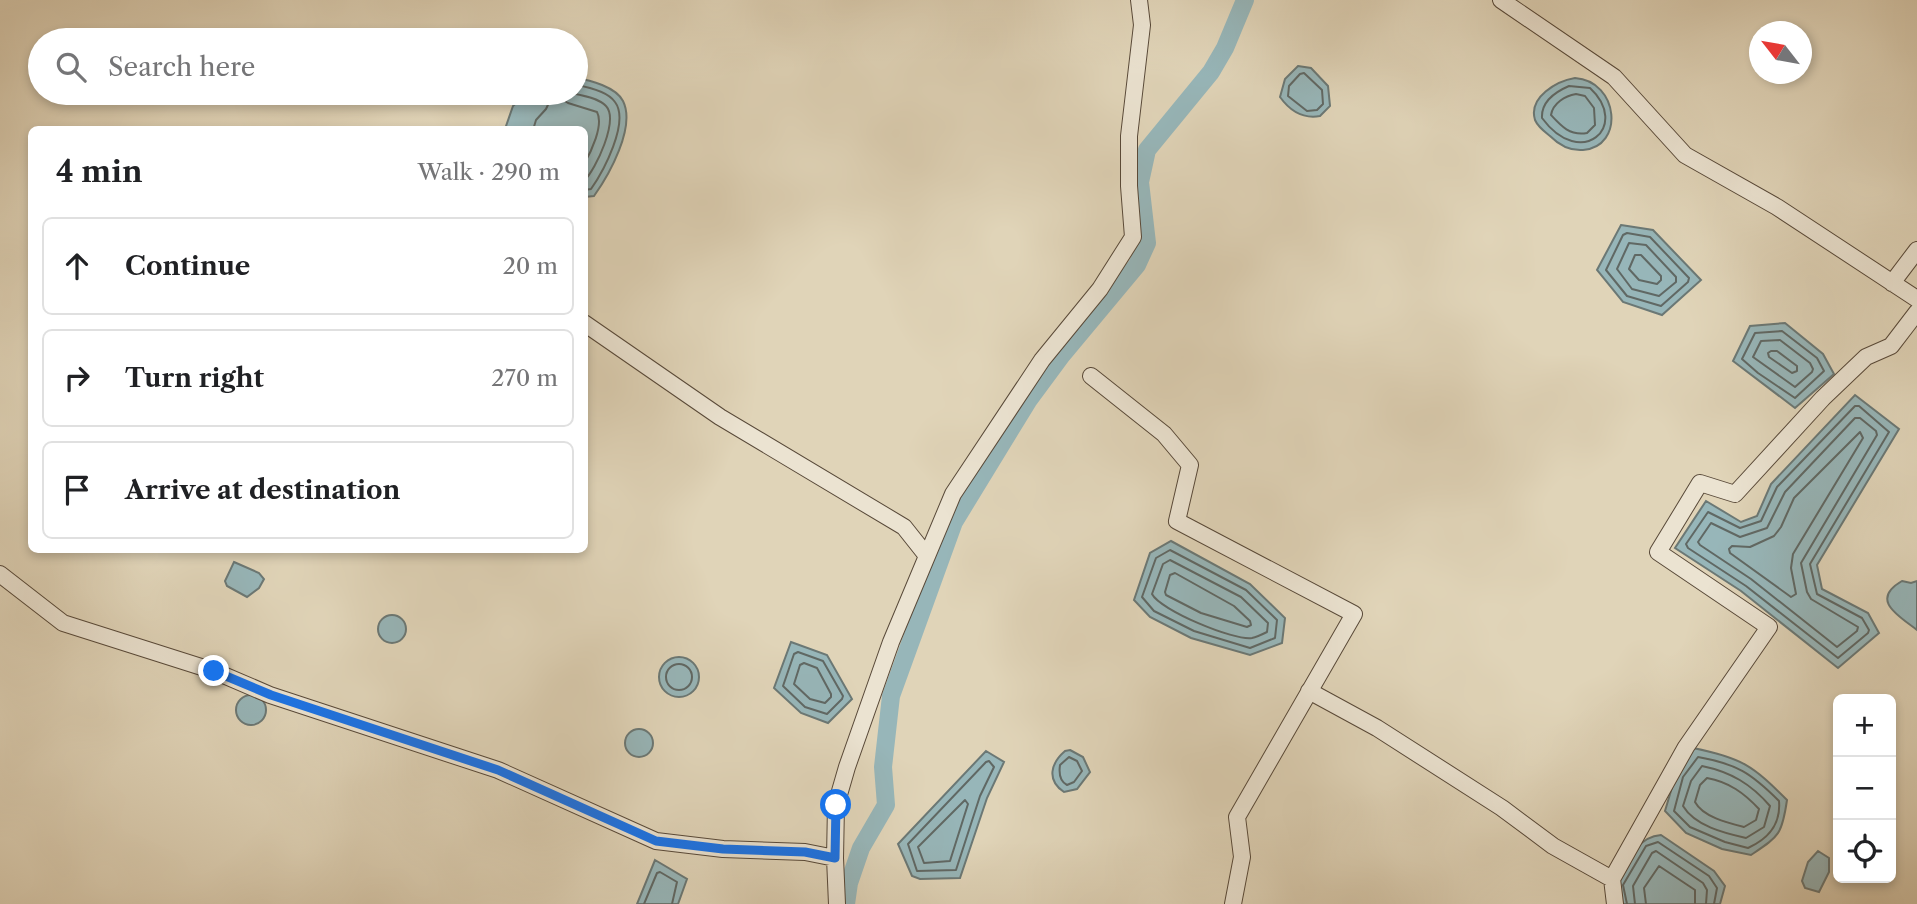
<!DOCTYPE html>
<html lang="en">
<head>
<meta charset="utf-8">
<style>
	:root { --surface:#fff; --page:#f2f2f2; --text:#202124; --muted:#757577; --line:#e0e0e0 }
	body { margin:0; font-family:"Libre Caslon Text",serif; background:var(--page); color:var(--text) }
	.controls { position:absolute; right:21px; bottom:21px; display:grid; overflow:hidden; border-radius:10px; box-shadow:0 4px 10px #0003 }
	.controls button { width:63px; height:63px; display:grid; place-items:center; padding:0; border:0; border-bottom:2px solid var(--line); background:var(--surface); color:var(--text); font:35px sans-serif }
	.compass { position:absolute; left:1749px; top:21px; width:63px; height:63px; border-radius:50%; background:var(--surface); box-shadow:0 4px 10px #0003; rotate:301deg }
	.stop { position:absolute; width:21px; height:21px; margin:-16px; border:5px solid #1a73e8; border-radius:50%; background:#fff }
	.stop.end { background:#1a73e8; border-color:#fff; box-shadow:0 2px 7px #0008 }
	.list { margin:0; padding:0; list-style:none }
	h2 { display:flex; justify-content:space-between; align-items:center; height:91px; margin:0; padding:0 28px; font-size:30px }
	h2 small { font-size:23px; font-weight:400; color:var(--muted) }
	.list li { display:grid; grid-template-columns:46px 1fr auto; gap:21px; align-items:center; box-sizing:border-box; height:98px; margin:0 14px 14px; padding:0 14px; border:2px solid var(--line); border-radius:10px }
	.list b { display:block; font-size:26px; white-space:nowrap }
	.list em { font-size:23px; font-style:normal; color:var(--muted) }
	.icon { flex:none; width:38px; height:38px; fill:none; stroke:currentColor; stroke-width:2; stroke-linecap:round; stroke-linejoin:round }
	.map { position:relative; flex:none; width:1917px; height:904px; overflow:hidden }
	.search { position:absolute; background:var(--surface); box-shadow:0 4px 10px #0003; left:28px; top:28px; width:560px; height:77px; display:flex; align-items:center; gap:18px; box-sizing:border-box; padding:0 24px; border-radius:38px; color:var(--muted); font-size:26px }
	.panel { position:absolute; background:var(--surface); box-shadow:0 4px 10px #0003; left:28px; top:126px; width:560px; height:427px; border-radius:10px }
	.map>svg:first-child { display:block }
</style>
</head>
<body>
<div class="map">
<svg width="1917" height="904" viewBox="0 0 1917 904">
	<rect width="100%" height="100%" fill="#e0d4b8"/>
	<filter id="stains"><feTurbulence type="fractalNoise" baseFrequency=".00286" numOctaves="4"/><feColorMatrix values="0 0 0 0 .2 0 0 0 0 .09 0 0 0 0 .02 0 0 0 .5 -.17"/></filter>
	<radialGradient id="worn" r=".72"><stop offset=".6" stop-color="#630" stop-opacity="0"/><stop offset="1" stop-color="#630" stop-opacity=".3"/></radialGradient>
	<path fill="#97b6b9" stroke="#6b7875" stroke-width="2" d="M1298 66 1311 68 1328 86 1330 106 1320 116C1303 119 1290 111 1280 97L1285 79Z
		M576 78C590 80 616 87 623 101 636 127 609 175 594 196L585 197 584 130 505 129 513 106 527 93H576Z
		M1575 78C1619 81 1625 147 1583 150 1570 151 1559 145 1550 136 1545 132 1538 127 1535 120 1528 97 1557 81 1575 78Z
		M1621 225 1653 230 1701 280 1662 315 1623 302 1597 270Z
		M1785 323 1823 354 1834 374 1795 408 1733 361 1750 326Z
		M1855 395 1899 429 1817 565 1822 589 1868 613 1879 633 1838 668 1741 591 1675 548 1706 501 1741 522 1757 516 1771 484Z
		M1171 541 1250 584 1285 618 1282 643 1250 655 1191 638 1150 617 1134 600 1150 553Z
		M234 562 259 573 264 579 259 588 247 597 227 586 225 581Z
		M1902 581 1911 583 1917 581V630C1899 616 1869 600 1902 581Z
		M378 629a14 14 0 1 1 28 0a14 14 0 1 1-28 0Z
		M791 642 827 655 852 699 828 723 801 713 774 688Z
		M659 677a20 20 0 1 1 40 0a20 20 0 1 1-40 0Z
		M236 710a15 15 0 1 1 30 0a15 15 0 1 1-30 0Z
		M625 743a14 14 0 1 1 28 0a14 14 0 1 1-28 0Z
		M1693 748C1742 758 1752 765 1787 800 1782 835 1779 836 1751 855L1722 849 1686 833 1665 811 1676 774Z
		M1070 750 1083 757 1090 772 1077 789 1064 792C1046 780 1051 763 1065 751Z
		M986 751 1004 762 987 798 960 878 920 879 912 876 898 844Z
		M1661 835 1714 871 1725 886 1720 904H1620L1616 885C1627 864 1635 837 1661 835Z
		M1818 851 1829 858V872L1819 892 1805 888 1802 881 1808 862Z
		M655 860 687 879 678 904H637Z"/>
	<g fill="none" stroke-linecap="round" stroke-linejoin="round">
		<path stroke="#606864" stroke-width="2" d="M1304 73 1322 90 1323 104 1317 110 1307 111 1288 96 1289 86 1300 74Z
			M576 85C588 87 608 92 615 102 630 122 603 172 591 189L584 190
			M1569 86 1590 88C1631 126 1581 171 1542 118 1541 101 1555 92 1569 86Z
			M571 93C581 95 599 98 606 106 619 120 596 169 584 181
			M1576 94 1585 96 1594 108 1595 125 1587 133C1570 136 1561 126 1551 115 1553 103 1565 96 1576 94Z
			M533 130 536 120 546 109 553 94 568 103 597 112C604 125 591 152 584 164
			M1627 233 1650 237 1689 278 1688 282 1661 306 1627 296 1606 270 1623 235Z
			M1629 243 1646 245 1676 277V282L1659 296 1632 289 1617 269Z
			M1635 255H1641L1661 276V280L1657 284 1639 280 1629 269Z
			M1782 331 1817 358 1824 371 1795 398 1758 373 1742 359 1755 333Z
			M1780 340 1810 363 1813 369 1812 372 1795 387 1753 357 1761 341Z
			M1771 351H1777L1797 366V371L1792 373 1769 357 1768 353Z
			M1855 406H1859L1889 432 1810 564 1817 594 1862 618 1869 630 1868 633 1838 658 1746 586 1688 548 1686 544 1708 512 1740 528 1761 521 1777 487Z
			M1855 418H1860L1876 431 1877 435 1801 563 1807 592 1811 599 1858 627 1857 631 1837 647 1751 579 1700 545 1698 542 1711 523 1740 537 1767 528 1785 492Z
			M1860 432 1863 438 1793 554 1791 568 1796 594 1791 597 1730 553 1729 549 1732 546 1750 547 1774 536 1781 527 1794 498Z
			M1170 550 1246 590 1277 620 1275 638 1250 648 1194 631 1154 611 1142 597 1156 558Z
			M1170 560 1241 597 1268 623 1267 632C1263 634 1257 637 1252 638 1234 641 1160 610 1152 594L1163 564Z
			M1175 573 1234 606 1250 621 1251 625 1247 627 1201 613 1166 595 1165 592 1170 575Z
			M798 652 823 661 843 696 842 699 827 714 805 707 783 686 794 654Z
			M804 663 817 668 831 694V697L825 703 810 699 794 684 800 665Z
			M666 677a13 13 0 1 1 26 0a13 13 0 1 1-26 0Z
			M1069 757 1077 761 1082 771 1074 782 1067 785C1059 781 1059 772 1060 765Z
			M1698 757C1737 764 1751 773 1779 801 1781 824 1768 839 1748 848L1725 842 1690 827 1674 811 1683 777Z
			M989 761 994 767 980 796 956 870 917 871 908 844 986 762Z
			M1702 766C1731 772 1751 784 1770 806L1764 827 1746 838C1724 833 1695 826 1683 806L1691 781Z
			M1707 778C1729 782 1744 793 1759 809L1756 820 1744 827C1728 823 1703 817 1695 802L1700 785Z
			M965 800 968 804 950 861 924 863 918 847Z
			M644 904 657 873 660 872 677 882 672 904
			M1627 904 1623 885 1646 846 1658 842 1709 876 1717 888 1714 904
			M1635 904 1633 886 1652 853 1656 851 1703 883 1707 890 1706 904
			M1646 904 1644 888 1659 866 1695 890V904"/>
		<path stroke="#97b6b9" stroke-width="18" d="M846 904 849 883 861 848 886 805 883 767 891 696 954 522 1028 401 1062 355 1137 265 1147 243 1140 182 1147 150 1211 72 1225 48 1245 0"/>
		<g stroke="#584939" stroke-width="18">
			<path id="minor" d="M1501 0 1614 77 1685 155 1777 207 1917 299
				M1892 283 1917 250
				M584 323 720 417 904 527 927 556
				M1091 376 1164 434 1190 465 1177 521 1354 614 1237 817 1242 857 1233 904
				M0 574 63 623 214 671 270 695 498 770 656 841 723 849 805 852 835 858 837 904
				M1309 691 1377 728 1502 808 1553 846 1612 879 1615 904
				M835 858 836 805 847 767 891 642 953 494 1042 360 1100 289 1133 237 1129 186V136L1142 25 1139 0
				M1612 879 1686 747 1769 627 1658 552 1700 483 1735 494 1823 398 1866 357 1891 346 1917 312"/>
		</g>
		<use href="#minor" stroke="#ebe3d1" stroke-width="16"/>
	</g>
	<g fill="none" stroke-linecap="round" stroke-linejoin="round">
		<path stroke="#1a73e8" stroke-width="9" d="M214 671 271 695 498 770 656 841 723 849 805 852 835 858 836 805"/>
	</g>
	<rect width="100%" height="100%" filter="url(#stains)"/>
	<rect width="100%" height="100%" fill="url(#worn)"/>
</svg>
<div class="controls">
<button>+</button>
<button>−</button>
<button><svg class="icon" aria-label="locate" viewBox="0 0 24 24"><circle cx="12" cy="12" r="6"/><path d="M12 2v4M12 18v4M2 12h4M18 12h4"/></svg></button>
</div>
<svg class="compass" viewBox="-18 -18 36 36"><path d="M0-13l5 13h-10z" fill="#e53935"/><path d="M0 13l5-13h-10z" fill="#757577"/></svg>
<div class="stop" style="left:836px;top:805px"></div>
<div class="stop end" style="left:214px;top:671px"></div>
<div class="search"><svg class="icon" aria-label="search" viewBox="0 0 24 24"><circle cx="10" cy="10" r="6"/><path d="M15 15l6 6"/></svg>Search here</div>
<section class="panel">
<h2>4 min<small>Walk · 290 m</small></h2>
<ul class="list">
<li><svg class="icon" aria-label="ahead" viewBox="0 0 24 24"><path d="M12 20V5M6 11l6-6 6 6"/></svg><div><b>Continue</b></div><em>20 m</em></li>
<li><svg class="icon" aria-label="right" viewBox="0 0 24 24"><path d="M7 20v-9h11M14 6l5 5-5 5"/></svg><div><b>Turn right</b></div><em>270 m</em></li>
<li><svg class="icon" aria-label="arrive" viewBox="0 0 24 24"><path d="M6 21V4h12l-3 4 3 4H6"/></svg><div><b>Arrive at destination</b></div></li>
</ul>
</section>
</div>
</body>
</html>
